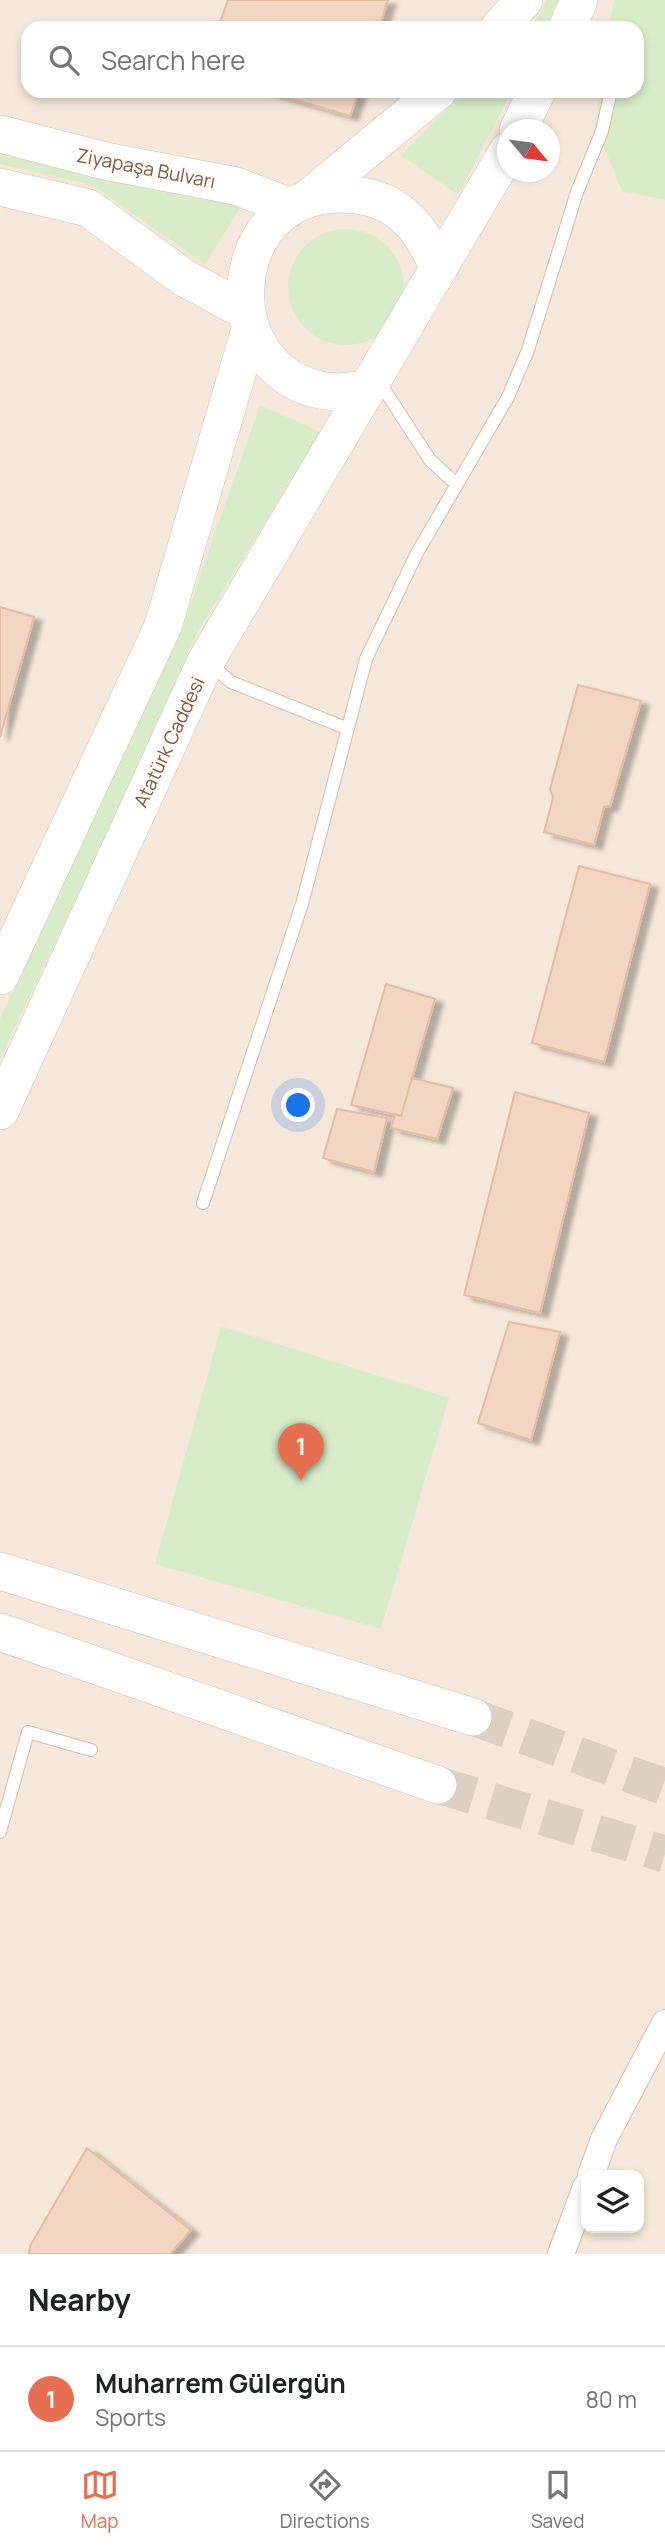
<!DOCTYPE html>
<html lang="en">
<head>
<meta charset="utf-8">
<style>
	:root { --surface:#fff; --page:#f6f6f6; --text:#202124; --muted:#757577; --line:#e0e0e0; --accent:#e76f51 }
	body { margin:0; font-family:Manrope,sans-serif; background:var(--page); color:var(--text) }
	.controls { position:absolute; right:21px; bottom:21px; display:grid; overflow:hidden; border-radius:14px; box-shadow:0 4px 10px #0003 }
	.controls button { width:63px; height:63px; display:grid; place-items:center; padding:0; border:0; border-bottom:2px solid var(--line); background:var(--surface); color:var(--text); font:35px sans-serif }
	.compass { position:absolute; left:497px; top:119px; width:63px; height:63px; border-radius:50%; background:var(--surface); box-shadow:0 4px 10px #0003; rotate:119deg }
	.you { position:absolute; left:299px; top:1106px; width:24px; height:24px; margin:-18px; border:5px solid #fff; border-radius:50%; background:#1a73e8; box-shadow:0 0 0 10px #1a73e833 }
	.badge { display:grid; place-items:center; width:46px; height:46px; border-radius:50%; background:var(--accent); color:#fff; font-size:23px; font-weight:700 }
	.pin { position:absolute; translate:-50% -58px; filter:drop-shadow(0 2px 4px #0008) }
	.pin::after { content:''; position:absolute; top:37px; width:24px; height:21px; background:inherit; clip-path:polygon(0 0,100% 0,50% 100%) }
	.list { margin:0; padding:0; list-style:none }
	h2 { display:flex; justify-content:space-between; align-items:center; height:91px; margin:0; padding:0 28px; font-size:30px }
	h2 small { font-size:23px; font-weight:400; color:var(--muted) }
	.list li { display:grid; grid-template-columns:46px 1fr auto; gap:21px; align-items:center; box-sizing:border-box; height:105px; padding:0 28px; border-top:2px solid var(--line) }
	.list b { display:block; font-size:26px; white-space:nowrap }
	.list p { margin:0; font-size:23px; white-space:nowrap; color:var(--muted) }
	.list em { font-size:23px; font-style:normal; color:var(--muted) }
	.icon { flex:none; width:38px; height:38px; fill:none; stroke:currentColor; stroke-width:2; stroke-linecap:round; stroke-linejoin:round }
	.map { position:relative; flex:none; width:665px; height:2254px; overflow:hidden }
	.search { position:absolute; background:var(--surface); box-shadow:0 4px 10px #0003; left:21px; right:21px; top:21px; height:77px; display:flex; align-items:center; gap:18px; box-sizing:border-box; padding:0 24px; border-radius:21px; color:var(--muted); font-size:26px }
	.sheet { height:196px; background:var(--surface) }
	nav { display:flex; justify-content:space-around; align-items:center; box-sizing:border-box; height:98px; border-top:2px solid var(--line); background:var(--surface); font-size:19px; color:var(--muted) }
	nav a { display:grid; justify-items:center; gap:4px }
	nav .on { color:var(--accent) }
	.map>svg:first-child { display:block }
</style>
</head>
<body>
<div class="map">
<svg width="665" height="2254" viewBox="0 0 665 2254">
	<defs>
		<filter id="shadow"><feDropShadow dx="8" dy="4.5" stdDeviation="2" flood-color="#0004"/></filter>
	</defs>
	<rect width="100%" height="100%" fill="#fdf6ec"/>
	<path fill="#f5e8da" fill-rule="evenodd" d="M0 0H665V2254H0ZM28 28H637V91H28ZM508 130H550V172H508ZM586 2175H639V2228H586Z"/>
	<path fill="#d8ecc9" d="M546 0H558L545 28H527L538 17Z
		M614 0H665V200L622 191 595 126 600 91H637V28H609Z
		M465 91H512L458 195 401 155Z
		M0 149 242 205 205 264 92 185 0 164Z
		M288 287a58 58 0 1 1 116 0a58 58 0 1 1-116 0Z
		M260 405 321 432 198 631 106 836 0 1059V1019L183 625Z
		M221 1326 449 1398 381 1629 155 1564Z"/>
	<path fill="#f3d5c3" stroke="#e6bba3" stroke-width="2" filter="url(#shadow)" d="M228 0H388L379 28H218Z
		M266 91H359L350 116Z
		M0 607 34 617 0 737Z
		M578 685 641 701 610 806 604 807 594 845 544 832 553 798 550 789Z
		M579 866 650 884 604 1062 532 1043Z
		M386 984 435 999 401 1116 351 1105Z
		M412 1078 453 1088 437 1139 391 1128 395 1114 401 1116Z
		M515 1092 589 1113 540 1313 464 1295Z
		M337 1109 387 1118 374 1172 323 1158Z
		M509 1322 560 1332 531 1440 478 1423Z
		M87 2148 191 2230 170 2254H29L30 2246Z"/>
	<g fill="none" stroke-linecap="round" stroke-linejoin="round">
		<path stroke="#dcd0c4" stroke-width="37" stroke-dasharray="37 18" stroke-linecap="butt" d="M473 1717 665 1787
			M438 1785 665 1854"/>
		<g stroke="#d1beb0" stroke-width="14">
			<path id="service" d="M378 380 430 460 455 483
				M209 663 231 682 346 728
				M203 1203 302 904 366 659 417 553 508 397 528 350 577 192 602 131 611 91
				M0 1832 28 1732 91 1750"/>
		</g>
		<g stroke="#d1beb0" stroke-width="28">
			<path id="minor" d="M591 2175 604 2139 665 2023
				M561 2254 586 2187"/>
		</g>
		<g stroke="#d6c0b0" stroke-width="38">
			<path id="secondary" d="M499 28 524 0
				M567 28 579 0
				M518 130 537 91
				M0 134 105 161 236 186 291 207
				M0 187 88 208 183 277 247 312
				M307 199 438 91
				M367 389C357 390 345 392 335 392 206 382 220 178 356 195 402 201 421 229 439 268
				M0 976 163 626 251 326
				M0 1111 206 661 508 151
				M0 1571 473 1717
				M0 1632 438 1785"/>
		</g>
		<use href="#service" stroke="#fff" stroke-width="12"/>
		<use href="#minor" stroke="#fff" stroke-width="26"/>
		<use href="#secondary" stroke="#fff" stroke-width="37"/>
	</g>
	<g text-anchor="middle" stroke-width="5" stroke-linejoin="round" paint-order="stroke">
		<g font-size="19" fill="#7a5c4d" stroke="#fffaf3">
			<text transform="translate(146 168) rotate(11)" y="7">Ziyapaşa Bulvarı</text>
			<text transform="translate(169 742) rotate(-65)" y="7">Atatürk Caddesi</text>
		</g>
	</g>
</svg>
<div class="controls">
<button><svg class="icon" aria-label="layers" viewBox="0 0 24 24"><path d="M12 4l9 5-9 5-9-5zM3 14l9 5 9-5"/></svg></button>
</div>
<svg class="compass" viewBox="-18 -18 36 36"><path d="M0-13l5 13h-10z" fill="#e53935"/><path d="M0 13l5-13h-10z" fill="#757577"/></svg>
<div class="you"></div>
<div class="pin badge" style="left:301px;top:1481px">1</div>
<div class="search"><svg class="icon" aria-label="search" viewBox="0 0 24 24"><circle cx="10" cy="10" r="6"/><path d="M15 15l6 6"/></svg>Search here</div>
</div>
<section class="sheet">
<h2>Nearby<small></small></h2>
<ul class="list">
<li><span class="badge">1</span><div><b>Muharrem Gülergün</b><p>Sports</p></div><em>80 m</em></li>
</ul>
</section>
<nav>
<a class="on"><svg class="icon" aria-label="map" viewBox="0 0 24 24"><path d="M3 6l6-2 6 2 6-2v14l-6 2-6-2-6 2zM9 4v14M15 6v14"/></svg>Map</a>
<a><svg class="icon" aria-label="directions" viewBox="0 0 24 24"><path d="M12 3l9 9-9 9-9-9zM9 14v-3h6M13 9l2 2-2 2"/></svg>Directions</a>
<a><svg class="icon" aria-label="saved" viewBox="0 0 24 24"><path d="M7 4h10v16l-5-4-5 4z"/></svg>Saved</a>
</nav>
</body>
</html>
